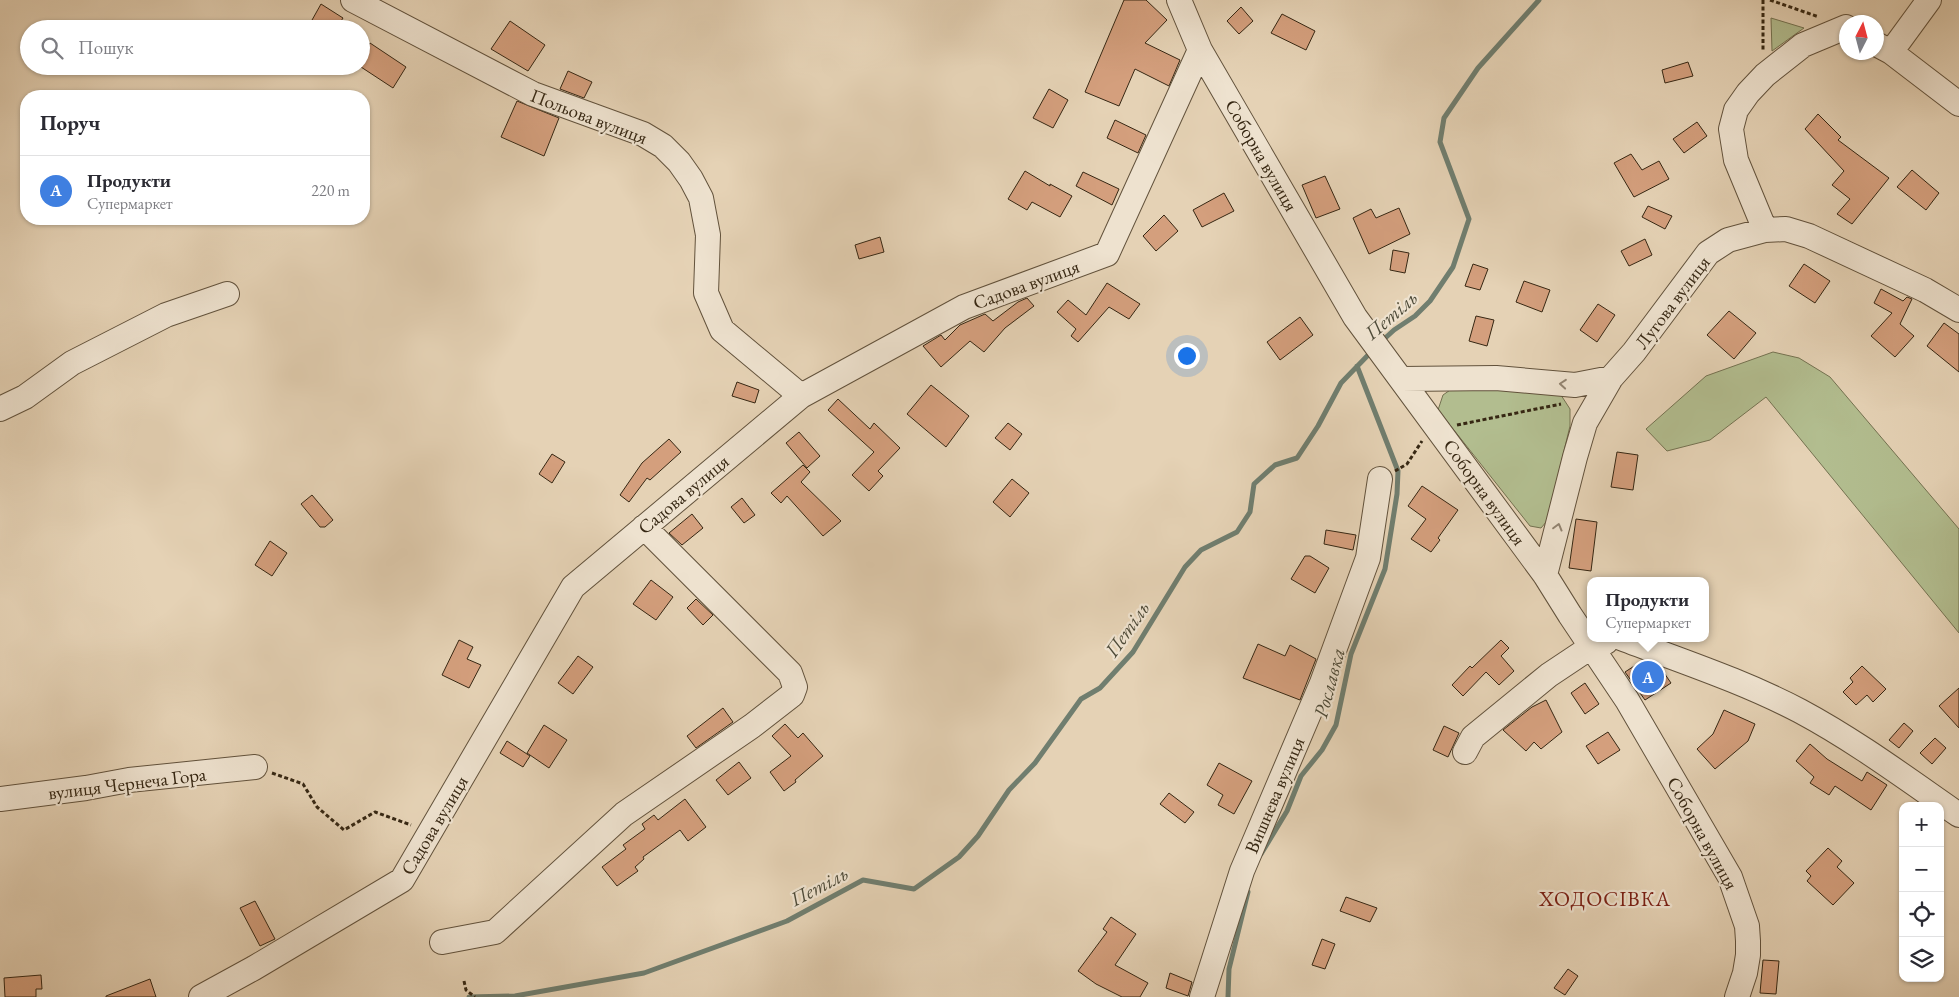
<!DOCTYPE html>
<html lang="uk">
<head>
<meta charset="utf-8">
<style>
	:root { --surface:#fff; --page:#f7f7f7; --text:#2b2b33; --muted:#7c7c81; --line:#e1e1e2; --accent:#8f2418 }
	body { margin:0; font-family:"EB Garamond",serif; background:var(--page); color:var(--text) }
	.controls { position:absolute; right:15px; bottom:15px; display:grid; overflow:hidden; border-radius:10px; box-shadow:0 1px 4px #0004 }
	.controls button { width:45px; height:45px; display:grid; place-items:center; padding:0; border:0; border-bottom:1px solid var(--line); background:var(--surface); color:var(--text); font:25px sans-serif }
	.compass { position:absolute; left:1839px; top:15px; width:45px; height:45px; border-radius:50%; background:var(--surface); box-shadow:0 1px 4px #0004; rotate:6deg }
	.you { position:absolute; left:1186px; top:355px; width:18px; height:18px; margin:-12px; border:4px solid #fff; border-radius:50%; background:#1a73e8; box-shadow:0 0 0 8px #1a73e833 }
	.badge { display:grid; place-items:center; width:32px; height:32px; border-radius:50%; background:var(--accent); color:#fff; font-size:16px; font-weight:700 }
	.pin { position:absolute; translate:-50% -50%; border:2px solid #fff; box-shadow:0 1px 5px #0006 }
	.popup { position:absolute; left:1587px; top:577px; width:122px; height:65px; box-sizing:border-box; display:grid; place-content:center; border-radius:10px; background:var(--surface); filter:drop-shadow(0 1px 4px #0005); font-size:16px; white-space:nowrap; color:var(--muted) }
	.popup b { font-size:19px; color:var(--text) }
	.popup::after { content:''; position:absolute; left:50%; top:100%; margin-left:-10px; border:10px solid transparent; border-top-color:var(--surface) }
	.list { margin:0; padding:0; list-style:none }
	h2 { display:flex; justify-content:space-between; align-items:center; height:65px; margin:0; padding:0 20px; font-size:21px }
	h2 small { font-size:16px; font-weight:400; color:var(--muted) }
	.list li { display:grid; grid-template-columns:32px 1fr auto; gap:15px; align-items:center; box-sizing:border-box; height:70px; padding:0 20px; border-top:1px solid var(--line) }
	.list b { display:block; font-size:19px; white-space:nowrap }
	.list p { margin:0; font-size:16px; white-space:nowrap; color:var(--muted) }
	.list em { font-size:16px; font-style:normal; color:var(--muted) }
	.icon { flex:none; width:28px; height:28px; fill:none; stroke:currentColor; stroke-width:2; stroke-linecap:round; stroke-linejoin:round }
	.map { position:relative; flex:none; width:1959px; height:997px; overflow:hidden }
	.search { position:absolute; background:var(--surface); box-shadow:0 1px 4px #0004; left:20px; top:20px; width:350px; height:55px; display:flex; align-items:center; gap:12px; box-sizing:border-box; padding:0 18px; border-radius:28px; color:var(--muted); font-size:19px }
	.panel { position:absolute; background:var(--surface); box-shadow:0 1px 4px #0004; left:20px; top:90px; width:350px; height:135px; border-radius:20px }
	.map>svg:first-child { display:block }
</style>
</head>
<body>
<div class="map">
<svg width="1959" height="997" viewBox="0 0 1959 997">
	<rect width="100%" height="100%" fill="#e5d2b5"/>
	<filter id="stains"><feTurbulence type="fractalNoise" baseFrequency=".004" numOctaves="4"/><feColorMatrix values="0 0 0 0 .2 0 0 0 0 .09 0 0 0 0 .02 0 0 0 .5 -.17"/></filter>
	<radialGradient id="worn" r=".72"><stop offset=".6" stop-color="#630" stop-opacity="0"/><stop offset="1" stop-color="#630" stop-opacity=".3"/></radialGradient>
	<path fill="#b2bd8f" stroke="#747251" d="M1771 18 1804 28 1772 51Z
		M1773 352 1799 358 1830 377 1959 529V633L1766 397 1710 440 1667 451 1646 429 1706 376Z
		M1453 388 1559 392 1570 409V426L1547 521 1541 528 1530 526 1438 410 1443 395Z"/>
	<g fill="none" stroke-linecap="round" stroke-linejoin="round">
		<path stroke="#707e6f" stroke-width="5" d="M1382 341 1394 330 1415 316 1430 301 1453 267 1469 219 1440 142 1444 118 1478 68 1539 0
			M1261 854 1287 811 1301 776 1322 750 1336 725 1351 654 1385 569 1397 494 1398 471 1357 366
			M469 997 515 996 644 973 787 921 863 880 914 889 959 857 978 836 1009 790 1035 763 1081 699 1100 688 1133 652 1185 567 1201 550 1237 532 1250 512 1254 484 1275 465 1297 458 1318 426 1341 383 1372 351
			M1228 997 1229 969 1248 892"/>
	</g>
	<path fill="#d49f7d" stroke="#362713" d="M1124 0H1146L1167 20 1145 43 1180 60 1169 86 1135 69 1119 106 1085 92Z
		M321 4 343 18 336 29H307Z
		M1241 7 1253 21 1239 34 1227 21Z
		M1282 14 1315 31 1306 50 1271 33Z
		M510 21 545 45 528 71 491 49Z
		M370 43 406 67 393 88 361 67V56Z
		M1688 62 1693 76 1665 83 1662 70Z
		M568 71 592 82 584 98 560 89Z
		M1049 89 1068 100 1053 128 1033 118Z
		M517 101 559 118 544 156 501 137Z
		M1818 114 1841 137 1838 140 1889 178 1852 224 1837 214 1850 199 1832 185 1844 171 1805 129Z
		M1115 120 1146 135 1138 153 1107 138Z
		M1697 122 1707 136 1684 153 1673 139Z
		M1631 154 1642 170 1659 161 1669 179 1634 197 1614 163Z
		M1912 170 1939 193 1926 210 1897 187Z
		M1025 171 1050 186V184L1072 196 1060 217 1032 202 1027 210 1008 199Z
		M1083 172 1119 189 1112 205 1076 186Z
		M1325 176 1340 209 1316 218 1302 185Z
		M1224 193 1234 211 1202 227 1193 210Z
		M1648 206 1672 216 1665 229 1642 217Z
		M1399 208 1410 234 1369 254 1353 218 1371 209 1376 218Z
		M1164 215 1178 231 1156 251 1143 236Z
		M880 237 884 252 859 259 855 245Z
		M1645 239 1652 255 1629 266 1621 251Z
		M1393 250 1409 253 1405 273 1390 270Z
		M1473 264 1488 269 1480 290 1465 286Z
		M1804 264 1830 281 1815 303 1789 286Z
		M1524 281 1550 290 1542 312 1516 302Z
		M1107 283 1140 304 1129 319 1109 307 1078 342 1071 336 1076 329 1057 312 1068 300 1086 315Z
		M1881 289 1903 301 1907 297 1912 299 1900 324 1914 336 1895 357 1871 336 1892 313 1874 303Z
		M1027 298 1034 306 1005 328 984 352 970 341 941 367 923 346 941 335 945 340 960 325 985 314 993 321 1018 302Z
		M1598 304 1615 315 1597 342 1580 330Z
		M1729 311 1756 333 1734 359 1707 335Z
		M1476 316 1494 320 1487 346 1469 341Z
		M1300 317 1313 335 1280 360 1267 342Z
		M1944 323 1959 334V372L1927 346Z
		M737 382 759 390 755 403 732 396Z
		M931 385 969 416 946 447 907 414Z
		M838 399 870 429 874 423 900 448 878 471 883 476 869 491 852 475 874 452 828 410Z
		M1008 423 1022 434 1010 450 995 438Z
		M799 432 820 456 807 468 786 443Z
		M669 439 681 452 650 480 647 478 629 502 620 495 642 463Z
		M1617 452 1638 455 1633 490 1611 487Z
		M552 454 565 462 552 483 539 474Z
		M803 465 810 472 801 482 841 521 823 536 787 496 781 503 771 493Z
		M1012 479 1029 493 1010 517 993 502Z
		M1422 486 1458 510 1438 538 1440 540 1431 552 1411 539 1426 519 1408 506Z
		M312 495 333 520 325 527H320L301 504Z
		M742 498 755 515 744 523 731 507Z
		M692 514 703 528 682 545 669 533Z
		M1576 519 1597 522 1591 571 1569 568Z
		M1326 530 1356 535 1353 550 1324 544Z
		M270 541 287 553 272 576 255 565Z
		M1305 556H1310L1329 568 1315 593 1291 579Z
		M651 580 673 597 656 620 633 604Z
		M696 599 713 615 703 625 687 608Z
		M459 640 473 647 467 659 481 665 469 688 442 675Z
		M1501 640 1509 648 1501 656 1514 671 1499 685 1486 672 1463 696 1452 685 1470 666 1472 668Z
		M1258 644 1285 656 1290 645 1316 659 1300 700 1243 678Z
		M578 656 593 667 573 694 558 683Z
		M1642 661 1660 667 1671 683 1645 700 1625 672Z
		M1862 666 1886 689 1873 702 1867 695 1856 705 1843 692 1853 682 1850 678Z
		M1585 683 1599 704 1585 714 1571 693Z
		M1959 688V728L1939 706Z
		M1546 700 1562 732 1541 749 1534 742 1526 751 1503 730 1532 707Z
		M723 708 733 722 696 748 687 736Z
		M1724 710 1755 724 1748 741 1715 769 1697 749 1713 734Z
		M1904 723 1913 731 1899 748 1889 740Z
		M785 724 798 738 803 733 823 756 795 780 796 782 784 791 770 772 791 756 772 736Z
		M544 725 567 740 549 768 527 753Z
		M1444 726 1459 733 1448 757 1433 750Z
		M1608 732 1620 750 1598 764 1586 746Z
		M1935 738 1946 748 1932 764 1920 753Z
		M507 741 530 756 523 767 500 753Z
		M1810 744 1827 759 1862 781 1867 772 1887 785 1871 810 1835 786 1829 795 1810 783 1814 777 1796 761Z
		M739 762 751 778 728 795 716 780Z
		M1219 763 1252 781 1234 814 1218 805 1223 795 1207 785Z
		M1169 793 1194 812 1185 823 1160 804Z
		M685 799 706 827 688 841 680 830 643 857 644 859 635 867 638 871 617 886 602 867 626 849 623 845 645 829 642 824 654 815 658 820Z
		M1828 848 1842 861 1837 867 1854 883 1833 905 1807 881 1811 876 1806 871Z
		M1346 897 1377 908 1370 922 1340 911Z
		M255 901 275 939 260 946 240 908Z
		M1111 917 1136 934 1115 965 1148 983 1140 997H1122L1096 984 1078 971 1107 932 1103 929Z
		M1322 939 1335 944 1325 969 1312 965Z
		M1763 960 1779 961 1776 994 1760 993Z
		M1568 969 1578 976 1565 995 1554 988Z
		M1170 973 1192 982 1188 996 1166 988Z
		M41 975 42 989H36V997H5L4 978Z
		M150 979 156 997H106V996Z"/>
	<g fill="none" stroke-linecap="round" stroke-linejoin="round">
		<g stroke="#62523c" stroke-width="26">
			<path id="minor" d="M353 0 533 94 643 134 663 146 679 162 691 179 701 198 708 235 706 293 722 330 801 396
				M1179 0 1200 50 1355 317 1545 575 1570 615 1627 700 1730 877 1747 926 1748 941V955L1745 973 1737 997
				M1876 44 1891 52 1959 104
				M1891 52 1929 0
				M1765 230 1736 160 1731 129 1736 110 1748 93 1765 75 1803 45 1846 27
				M1402 379 1496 378 1575 385 1611 378
				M0 409 25 397 72 363 166 315 227 294
				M1545 575 1575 457 1585 423 1611 378 1634 352 1708 253 1728 240 1765 230 1786 229 1809 236 1925 290 1959 310
				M1621 638C1681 661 1743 681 1800 711 1856 741 1907 779 1959 815
				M1465 752 1473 737 1549 675 1591 647 1606 642
				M0 799 86 788 129 780 255 767
				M442 942 495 932 624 814 752 726 792 695 795 687 790 673 644 527
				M201 997 254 968 402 880 573 587 801 396 964 307 1107 254 1200 50
				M1202 997 1242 871 1322 683 1368 558 1380 479"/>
		</g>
		<path stroke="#362713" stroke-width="3" stroke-dasharray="4 2.5" stroke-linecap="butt" d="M1763 0V52
			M1770 0 1819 17
			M1457 425 1561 404
			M1395 471 1407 464 1422 441
			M272 773 303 784 317 807 344 830 375 812 411 825
			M464 981 466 990 475 997"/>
		<use href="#minor" stroke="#eee2cf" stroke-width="24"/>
	</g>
	<defs><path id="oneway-chevron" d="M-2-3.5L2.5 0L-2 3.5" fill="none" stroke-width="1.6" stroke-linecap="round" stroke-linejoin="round" transform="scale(1.25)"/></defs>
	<g stroke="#928471">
		<use href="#oneway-chevron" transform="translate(1563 384) rotate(-175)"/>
		<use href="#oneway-chevron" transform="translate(1558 527) rotate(-75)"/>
	</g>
	<g text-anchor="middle" stroke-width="4.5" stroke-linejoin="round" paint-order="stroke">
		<g font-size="19" fill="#362713" stroke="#eee2cf">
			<text transform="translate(589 116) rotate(21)" y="7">Польова вулиця</text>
			<text transform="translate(1262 155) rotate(60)" y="7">Соборна вулиця</text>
			<text transform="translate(1026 284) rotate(-20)" y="7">Садова вулиця</text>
			<text transform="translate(1672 302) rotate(-53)" y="7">Лугова вулиця</text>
			<text transform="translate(1485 492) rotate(54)" y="7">Соборна вулиця</text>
			<text transform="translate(683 494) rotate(-40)" y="7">Садова вулиця</text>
			<text transform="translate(127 783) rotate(-7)" y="7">вулиця Чернеча Гора</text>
			<text transform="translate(1274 795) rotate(-67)" y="7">Вишнева вулиця</text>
			<text transform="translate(434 825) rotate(-59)" y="7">Садова вулиця</text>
			<text transform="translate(1703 833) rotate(61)" y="7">Соборна вулиця</text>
		</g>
		<g font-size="20" font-style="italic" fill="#4e4b39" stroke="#eee2cf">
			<text transform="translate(1391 315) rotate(-41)" y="7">Петіль</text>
			<text transform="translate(1127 629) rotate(-55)" y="7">Петіль</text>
			<text transform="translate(1329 683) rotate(-75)" y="7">Рославка</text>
			<text transform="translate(819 886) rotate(-28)" y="7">Петіль</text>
		</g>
		<g font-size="21" letter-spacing="1" fill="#7a1f14" stroke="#eee2cf">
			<text x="1605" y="906">ХОДОСІВКА</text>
		</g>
	</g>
	<rect width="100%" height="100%" filter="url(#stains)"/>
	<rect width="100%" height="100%" fill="url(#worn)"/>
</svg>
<div class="controls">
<button>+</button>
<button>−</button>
<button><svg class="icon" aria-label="locate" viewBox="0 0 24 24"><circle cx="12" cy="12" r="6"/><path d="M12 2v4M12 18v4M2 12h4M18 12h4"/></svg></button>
<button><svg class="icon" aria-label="layers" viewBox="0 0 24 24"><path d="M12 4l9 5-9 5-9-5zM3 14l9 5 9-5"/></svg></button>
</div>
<svg class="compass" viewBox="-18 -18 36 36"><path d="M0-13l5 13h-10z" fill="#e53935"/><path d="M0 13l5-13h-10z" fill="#7c7c81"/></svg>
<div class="you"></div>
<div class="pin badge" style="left:1648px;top:677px;background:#3f7fe0">A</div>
<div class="popup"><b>Продукти</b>Супермаркет</div>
<div class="search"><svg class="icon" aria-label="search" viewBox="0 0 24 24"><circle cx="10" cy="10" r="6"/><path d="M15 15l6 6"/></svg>Пошук</div>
<section class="panel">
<h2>Поруч<small></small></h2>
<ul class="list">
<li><span class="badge" style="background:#3f7fe0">A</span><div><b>Продукти</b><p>Супермаркет</p></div><em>220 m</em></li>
</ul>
</section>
</div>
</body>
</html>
